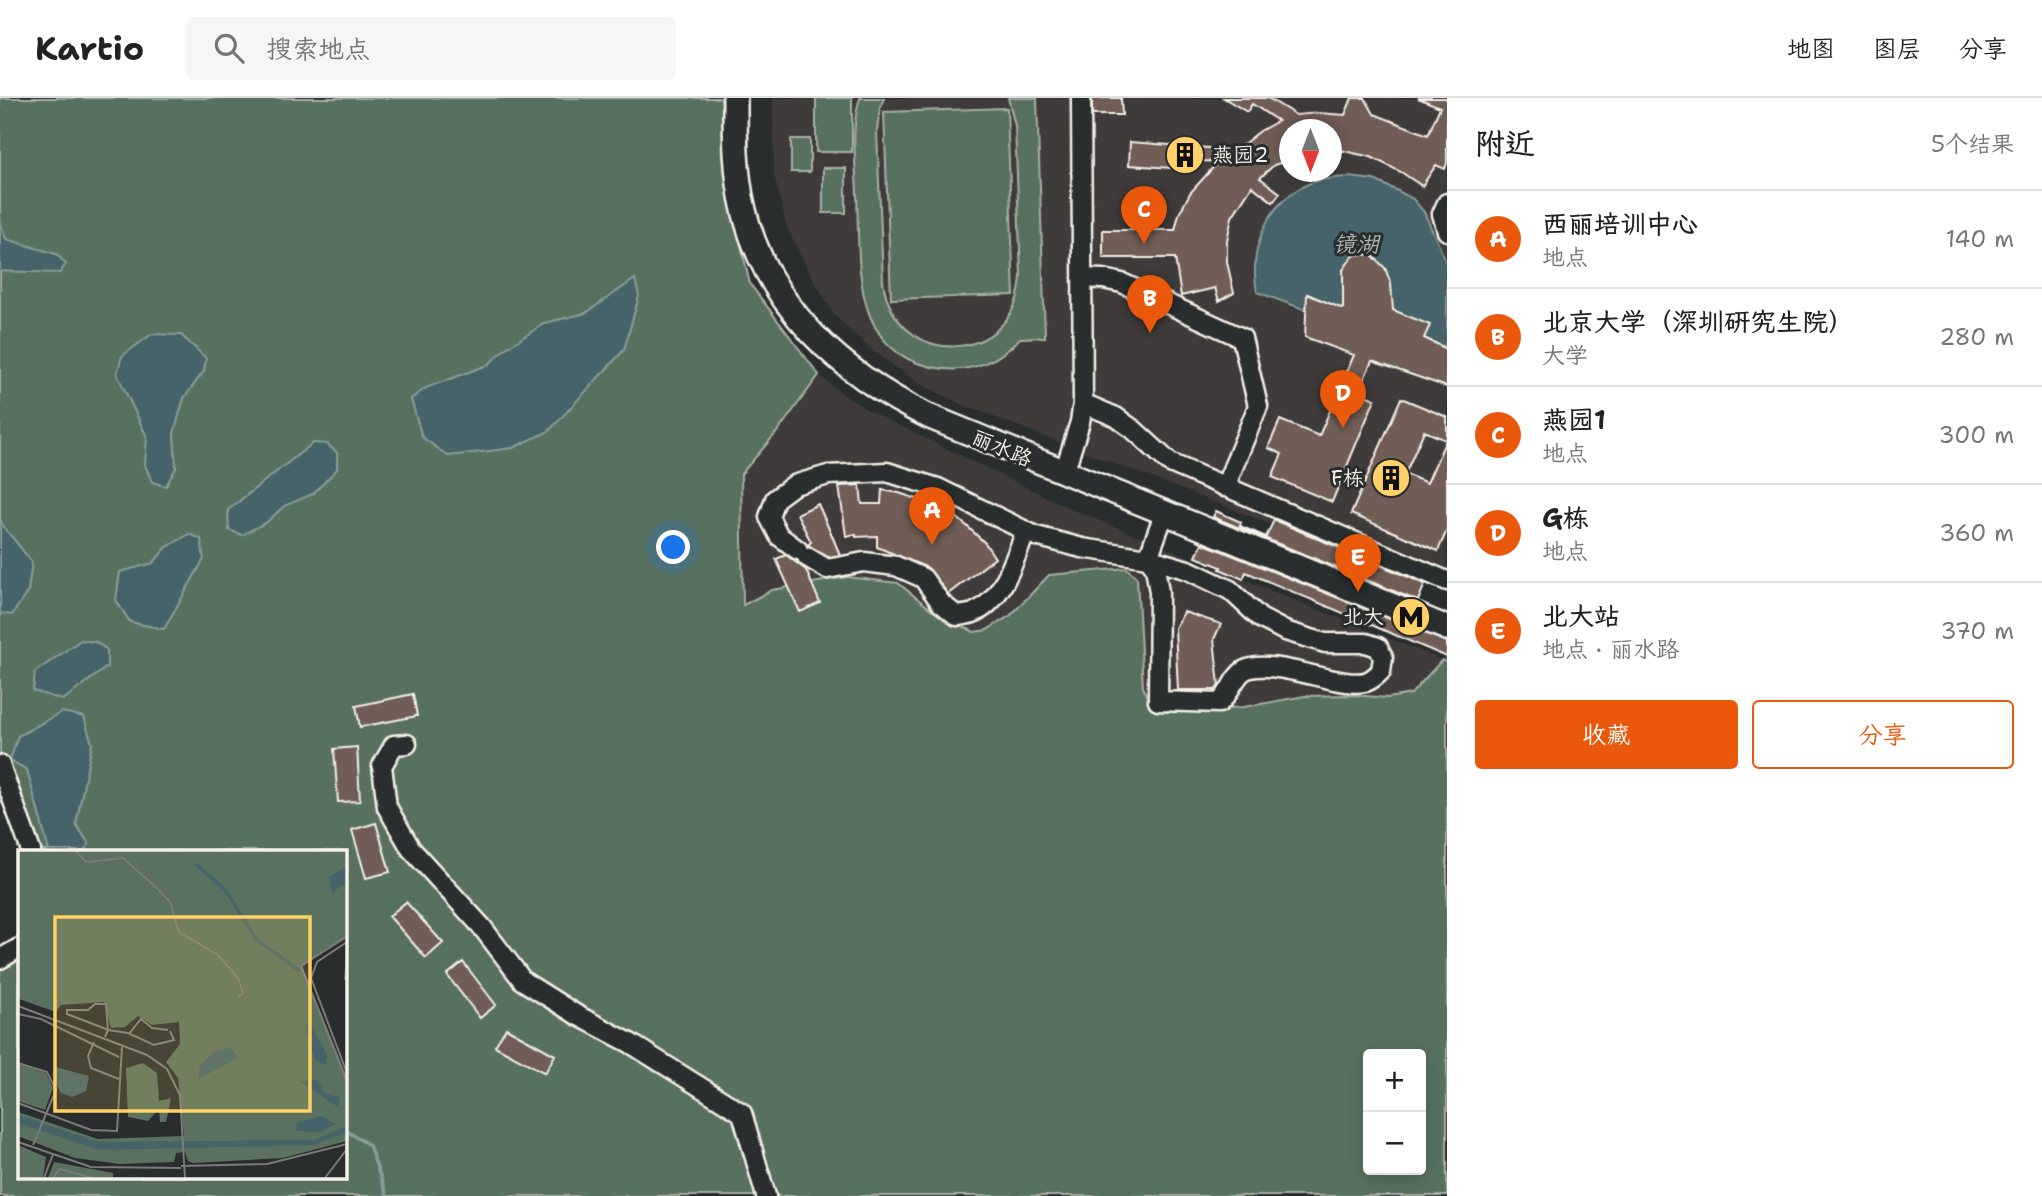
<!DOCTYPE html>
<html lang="zh">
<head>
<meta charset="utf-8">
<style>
	:root { --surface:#fff; --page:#f6f6f6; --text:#222; --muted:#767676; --line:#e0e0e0; --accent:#ea580c }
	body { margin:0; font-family:"Shantell Sans","LXGW WenKai TC",sans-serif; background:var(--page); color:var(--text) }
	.controls { position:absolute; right:21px; bottom:21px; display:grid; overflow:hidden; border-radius:7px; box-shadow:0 4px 18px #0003 }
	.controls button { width:63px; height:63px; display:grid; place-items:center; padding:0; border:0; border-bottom:2px solid var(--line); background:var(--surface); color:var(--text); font:35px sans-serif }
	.compass { position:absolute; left:1279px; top:21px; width:63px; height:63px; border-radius:50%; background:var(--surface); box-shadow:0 4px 18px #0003; rotate:180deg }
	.you { position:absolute; left:674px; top:450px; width:24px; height:24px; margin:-18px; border:5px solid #fff; border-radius:50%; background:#1a73e8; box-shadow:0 0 0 10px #1a73e833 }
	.badge { display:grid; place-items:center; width:46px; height:46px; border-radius:50%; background:var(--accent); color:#fff; font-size:23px; font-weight:700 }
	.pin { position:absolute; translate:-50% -58px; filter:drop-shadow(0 2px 4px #0008) }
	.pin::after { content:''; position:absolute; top:37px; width:24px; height:21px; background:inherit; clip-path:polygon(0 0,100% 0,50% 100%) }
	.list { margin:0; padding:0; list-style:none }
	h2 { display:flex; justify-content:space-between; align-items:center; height:91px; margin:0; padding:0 28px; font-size:30px }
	h2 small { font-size:23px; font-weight:400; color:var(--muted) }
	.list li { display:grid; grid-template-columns:46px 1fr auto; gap:21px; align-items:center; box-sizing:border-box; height:98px; padding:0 28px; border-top:2px solid var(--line) }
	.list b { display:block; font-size:26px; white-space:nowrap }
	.list p { margin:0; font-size:23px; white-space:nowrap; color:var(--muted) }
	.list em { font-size:23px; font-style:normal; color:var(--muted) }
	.actions { display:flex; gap:14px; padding:21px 28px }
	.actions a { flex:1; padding:16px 0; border:2px solid var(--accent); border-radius:7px; text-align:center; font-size:24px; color:var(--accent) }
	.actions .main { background:var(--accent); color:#fff }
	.icon { flex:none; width:38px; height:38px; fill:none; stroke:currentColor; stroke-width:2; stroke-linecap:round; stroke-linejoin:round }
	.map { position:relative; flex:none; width:1447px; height:1098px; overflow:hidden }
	header { display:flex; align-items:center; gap:42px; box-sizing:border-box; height:98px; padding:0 35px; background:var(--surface); border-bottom:2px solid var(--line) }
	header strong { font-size:33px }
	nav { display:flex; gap:38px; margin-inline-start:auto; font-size:24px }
	.search { width:490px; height:63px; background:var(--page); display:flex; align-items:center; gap:18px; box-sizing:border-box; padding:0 24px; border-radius:7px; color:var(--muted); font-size:26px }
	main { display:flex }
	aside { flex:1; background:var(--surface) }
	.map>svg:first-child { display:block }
</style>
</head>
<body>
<header>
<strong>Kartio</strong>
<div class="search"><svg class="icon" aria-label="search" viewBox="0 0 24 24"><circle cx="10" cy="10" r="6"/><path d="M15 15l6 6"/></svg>搜索地点</div>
<nav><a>地图</a><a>图层</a><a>分享</a></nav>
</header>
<main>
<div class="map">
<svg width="1447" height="1098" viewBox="0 0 1447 1098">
	<rect width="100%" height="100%" fill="#2a2d2e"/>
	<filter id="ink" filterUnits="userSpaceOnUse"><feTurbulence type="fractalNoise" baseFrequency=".0143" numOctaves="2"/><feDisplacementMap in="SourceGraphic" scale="14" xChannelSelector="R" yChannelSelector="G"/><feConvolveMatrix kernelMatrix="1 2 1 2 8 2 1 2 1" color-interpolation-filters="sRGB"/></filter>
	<g filter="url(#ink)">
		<path fill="#3f3b3a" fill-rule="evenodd" d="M773 0H1447V494L966 308 920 286 873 253 835 218 808 172 786 128 774 76ZM1290 32H1332V74H1290Z
			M819 277 841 295 871 314 1071 411 1442 562 1411 596 1388 600 1354 597 1272 602 1244 609 1171 614 1121 612 743 509 741 375 778 333Z"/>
		<path fill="#59715e" stroke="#a6b1a3" stroke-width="2" fill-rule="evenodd" d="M0 0H721L728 91 750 186 819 277 778 333 741 376 743 507 772 492 847 479 898 485 933 513 974 534 987 532 1011 517 1049 477 1127 470 1137 480 1143 589 1152 611 1171 614 1244 609 1305 598 1354 597 1388 600 1411 596 1442 562 1447 564V1098H0V851L19 840V1079H345V753H23L0 697ZM1368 956H1421V1072H1368Z
			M816 0H852V54H816Z
			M860 0H884L880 10 877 33 883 183C895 273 1016 269 1021 178L1015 28 1008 0H1037L1045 239 1020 240C1001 262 973 274 944 271 849 261 860 166 857 96 856 65 850 30 860 0Z
			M1007 10 1014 197 891 201 884 14Z
			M791 41H810V74H791Z
			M823 70H846V115H823Z"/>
		<path fill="#456368" stroke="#8b9c9b" stroke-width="2" d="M1349 79 1374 82 1398 93 1413 101 1424 114 1447 166V243L1444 249 1424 240 1421 245 1308 196 1306 212 1257 194C1249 152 1265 107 1306 87 1319 81 1334 80 1349 79Z
			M0 123 6 141 56 156 66 166 60 175 0 173Z
			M635 181 639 198 624 252 549 333 513 350 448 358 422 339 411 301 426 290 488 267 505 251 545 225 586 215Z
			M152 236 181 237 206 260 204 273 184 300 174 335 176 370 166 388 152 384 145 367 147 339 117 276 122 258Z
			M313 345 327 346 337 355V371L313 396 284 408 267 424 242 437 229 432 228 412Z
			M0 421 3 428 32 464 28 493 12 517 0 515Z
			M189 436 201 441 204 461 164 531 130 524 116 502 120 474 153 465 166 450Z
			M81 542 96 544 107 552V569L63 602 33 593 35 574Z
			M62 614 84 619 92 646 76 726 89 746 84 753H49L27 672 10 662 18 638Z"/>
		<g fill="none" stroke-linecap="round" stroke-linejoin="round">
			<path stroke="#8b9c9b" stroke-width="3.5" d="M345 1032 369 1047 387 1098"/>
		</g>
		<path fill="#6f5d57" stroke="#f4f1e8" stroke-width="2" fill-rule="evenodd" d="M1092 0H1121L1122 17H1092Z
			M1224 0H1268L1296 17 1319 15 1345 17 1352 0H1365L1374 16 1428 37 1440 9 1418 0H1447V65L1445 71 1436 67 1422 88 1401 74 1371 59 1340 52H1332V32H1290V62L1274 67 1260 80 1280 95 1273 104 1252 88 1232 119 1227 142V164L1234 195 1219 203 1215 190 1181 198 1175 160H1103V132H1175L1179 116 1190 95 1218 64 1187 62 1186 71 1129 67 1130 44 1236 52 1260 33 1278 23 1252 6 1247 14Z
			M1358 156 1372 157 1385 170 1391 186 1393 212 1430 227 1424 240 1447 251V289L1372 263 1358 294 1375 301 1332 404 1272 379 1282 356 1268 350 1280 322 1319 338 1354 257 1305 239 1307 196 1343 211V172L1352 159Z
			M1401 300 1447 319V432L1438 453 1351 416ZM1424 333 1446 342 1427 385 1405 376Z
			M860 387 862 406H881L882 392 899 395 935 407 954 417 969 430 985 445 995 460 948 496 928 470 877 449V438L856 439V436L846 438 839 388Z
			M818 406 833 440 840 457 829 459 808 447 811 444 797 416Z
			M1216 413 1241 424 1240 428 1266 439 1274 422 1425 486 1418 503 1213 419Z
			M1202 445 1447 544V559L1246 474 1243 481 1220 471 1221 469 1196 459Z
			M786 457 806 472 820 505 800 514 776 461Z
			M1184 514 1221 526 1214 541 1219 587 1216 592H1178L1175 530Z
			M413 596 417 618 360 629 356 608Z
			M357 649 360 703 338 704 334 651Z
			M376 725 390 774 366 780 352 732Z
			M406 804 443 845 426 860 389 818Z
			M463 864 496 907 480 920 447 877Z
			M506 930 555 957 545 975 495 948Z"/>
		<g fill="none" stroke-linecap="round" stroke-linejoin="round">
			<g stroke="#f4f1e8" stroke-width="23">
				<path id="minor" d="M1447 105 1442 116 1447 133
					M1082 180 1103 181 1122 185 1242 240 1258 308 1225 389
					M1083 305 1116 319 1134 332 1170 365 1447 483
					M1068 362 1080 324 1083 305 1081 0
					M798 452 779 438 769 419 775 401 794 387 828 377 887 374 938 390 1036 438 1082 450 1148 460 1188 472 1230 492 1260 520 1285 533 1325 545H1366L1378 549 1383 559 1381 573C1378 576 1373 581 1368 583 1344 593 1273 558 1245 572 1233 579 1230 597 1219 605L1158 603 1159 494 1155 469 1148 460 1164 416
					M807 459 827 471 864 464 896 468 923 480 941 505 957 518C962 517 968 517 973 515 1003 504 1014 460 1026 434
					M407 646 394 647 382 668 387 709 411 751 482 829 523 883 577 917 630 945 742 1015 766 1098
					M0 667 31 753
					M0 861 19 850"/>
			</g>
			<g stroke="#f4f1e8" stroke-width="28">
				<path id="major" d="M735 0C735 37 735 76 744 112 767 209 842 276 928 318L1447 530"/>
			</g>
			<use href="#minor" stroke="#2a2d2e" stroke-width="18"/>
			<use href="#major" stroke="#2a2d2e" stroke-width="23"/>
		</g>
	</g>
	<defs>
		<g id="building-disc" transform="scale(2.0125)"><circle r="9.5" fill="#ffd166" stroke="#2a2d2e"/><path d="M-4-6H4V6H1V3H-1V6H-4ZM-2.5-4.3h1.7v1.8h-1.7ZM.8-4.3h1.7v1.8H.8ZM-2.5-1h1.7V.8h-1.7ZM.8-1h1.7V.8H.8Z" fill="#111"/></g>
		<g id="metro-disc" transform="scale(2.0125)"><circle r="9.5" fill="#ffd166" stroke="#2a2d2e"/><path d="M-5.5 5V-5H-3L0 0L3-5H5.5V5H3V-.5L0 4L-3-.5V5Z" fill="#111"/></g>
	</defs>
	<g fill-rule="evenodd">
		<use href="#building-disc" x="1185" y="57"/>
		<use href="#building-disc" x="1391" y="380"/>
		<use href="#metro-disc" x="1411" y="519"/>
	</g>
	<g text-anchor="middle" stroke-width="6" stroke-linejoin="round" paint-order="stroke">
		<g font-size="21" fill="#f4f1e8" stroke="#2a2d2e" text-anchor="end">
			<text x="1212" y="64" text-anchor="start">燕园2</text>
			<text x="1364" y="387">F栋</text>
			<text x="1384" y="526">北大</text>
		</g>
		<g font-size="21" fill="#f4f1e8" stroke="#2a2d2e">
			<text transform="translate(1002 350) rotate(23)" y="7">丽水路</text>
		</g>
		<g font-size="23" font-style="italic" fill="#aeb8b5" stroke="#2a2d2e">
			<text x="1356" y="154">镜湖</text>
		</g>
	</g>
	<g transform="translate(18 752)">
		<rect width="329" height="329" fill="#2a2d2e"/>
		<path d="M0 1H329V88L284 116 329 227V291L265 308 175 313 170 311 167 302 158 303 156 312 102 314 57 308 0 286V262L80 289 166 286 160 228 148 212 162 194 161 172 134 175 120 166 107 177 93 178 86 152 43 155 38 162 1 149ZM125 213 139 223 141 251 153 248 148 272H142L141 259 130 271 110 267 108 218ZM0 214 28 223 35 238 27 260 0 251ZM0 295 28 307 25 328H0ZM36 312 95 323V328H30Z" fill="#59715e"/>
		<path d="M329 16V36L323 35 314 44 311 27ZM290 170 309 205 308 215 297 210 287 179ZM213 198 220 208 180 229 182 216 195 202ZM37 217 71 226 68 241 54 247 43 243 34 225ZM300 230 307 244 322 247 320 257 281 231ZM0 265 80 292 296 290 329 276V282L296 295 82 300 0 273ZM303 266 318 274 303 282 278 281 279 273Z" fill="#456368"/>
		<path fill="none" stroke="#456368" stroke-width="3.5" d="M178 14 208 41 238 89 282 121"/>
		<path fill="none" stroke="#7b7b78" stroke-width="2" d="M58 1 68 12 105 8 140 39 152 52 161 82 200 105 220 128 225 143 220 147M329 86 283 116 329 232M329 92 299 112 293 128 329 223M327 130 329 106M0 156 129 205 149 219 162 245 167 328M0 164 23 169 101 207M111 184 123 169 134 178 150 180M87 187 90 180 88 154H77L70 160H49V164L83 177 90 180 110 183 136 195 156 190 152 181M76 192 70 206 73 218 101 229M0 213 29 222 38 240 15 295M0 253 73 280 99 281 104 197M0 292 73 317 163 318M163 316 249 314 329 294M26 328 35 304M35 328 42 319 75 328M307 328 329 299"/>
		<path fill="#ffd166" fill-opacity="0.15" stroke="#ffd166" stroke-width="3.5" d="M37 67H292V261H37Z"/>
		<rect width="329" height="329" fill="none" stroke="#f4f1e8" stroke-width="3.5"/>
	</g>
</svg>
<div class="controls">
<button>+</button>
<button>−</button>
</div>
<svg class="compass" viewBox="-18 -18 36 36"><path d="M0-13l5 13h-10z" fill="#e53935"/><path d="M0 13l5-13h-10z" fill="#767676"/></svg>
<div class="you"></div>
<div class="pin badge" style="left:932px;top:447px">A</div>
<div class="pin badge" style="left:1150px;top:235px">B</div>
<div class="pin badge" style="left:1144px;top:146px">C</div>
<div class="pin badge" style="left:1343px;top:330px">D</div>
<div class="pin badge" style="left:1358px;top:494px">E</div>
</div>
<aside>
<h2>附近<small>5个结果</small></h2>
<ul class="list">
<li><span class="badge">A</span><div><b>西丽培训中心</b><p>地点</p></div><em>140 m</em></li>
<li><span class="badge">B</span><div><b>北京大学（深圳研究生院）</b><p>大学</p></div><em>280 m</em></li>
<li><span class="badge">C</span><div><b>燕园1</b><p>地点</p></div><em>300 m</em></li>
<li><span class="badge">D</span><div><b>G栋</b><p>地点</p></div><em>360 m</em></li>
<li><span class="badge">E</span><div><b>北大站</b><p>地点 · 丽水路</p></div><em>370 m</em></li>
</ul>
<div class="actions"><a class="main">收藏</a><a>分享</a></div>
</aside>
</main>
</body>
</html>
